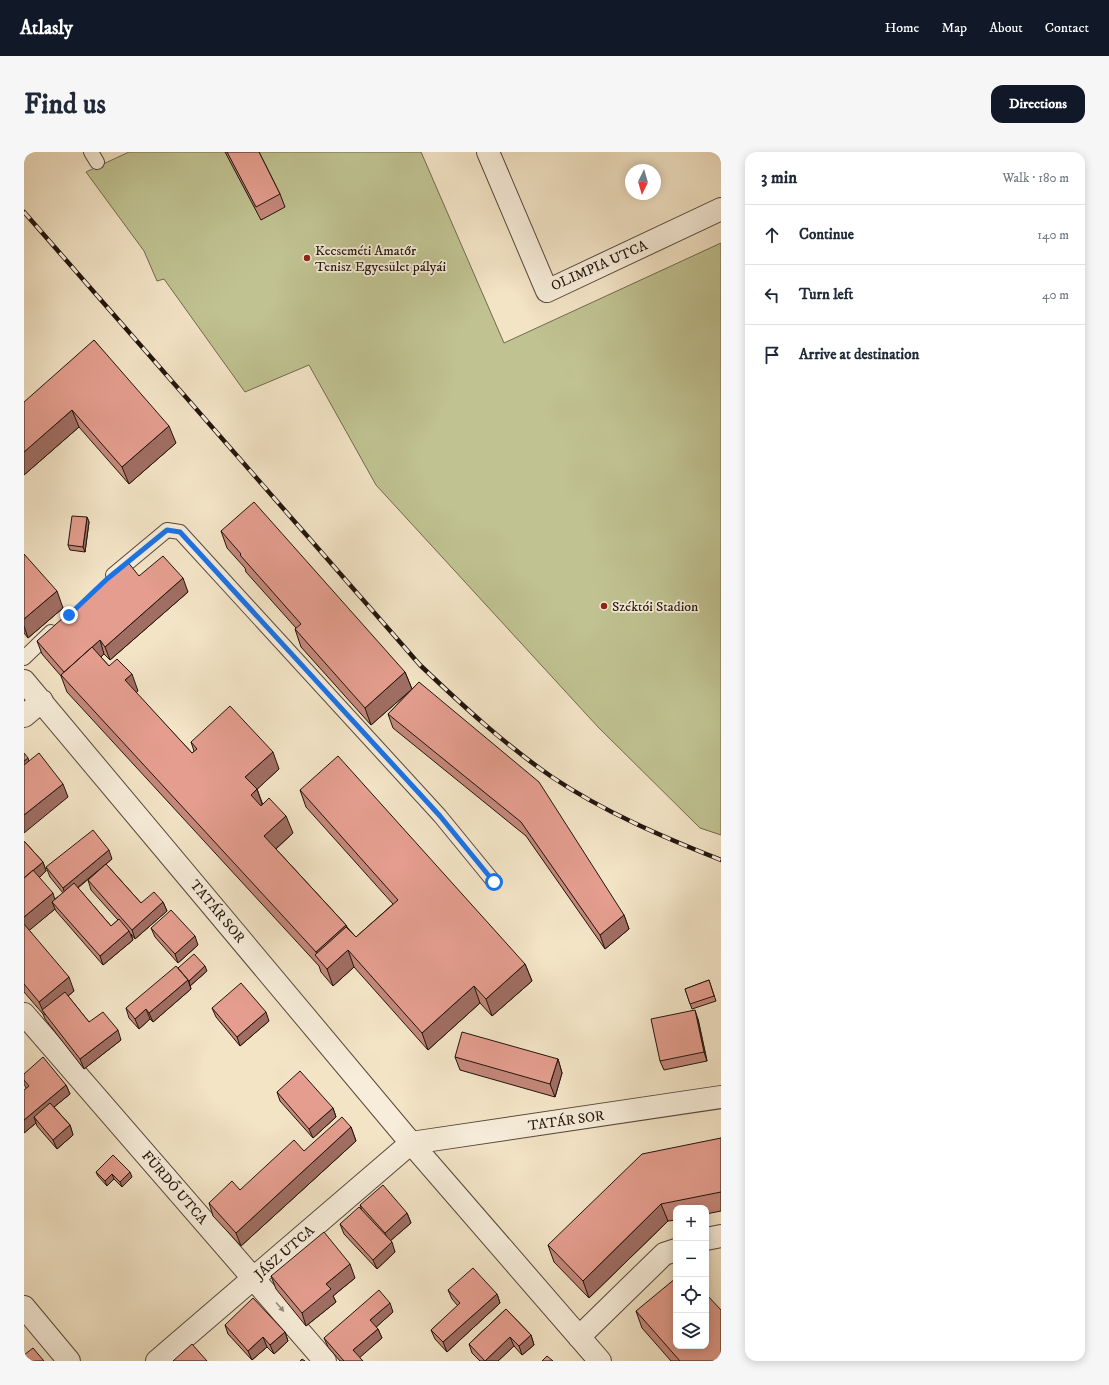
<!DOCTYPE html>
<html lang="en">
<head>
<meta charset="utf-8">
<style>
	:root { --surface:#fff; --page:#f6f6f7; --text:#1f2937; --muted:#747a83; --line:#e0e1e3; --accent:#111827 }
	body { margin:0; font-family:"IM FELL DW Pica",serif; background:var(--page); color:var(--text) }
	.controls { position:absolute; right:12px; bottom:12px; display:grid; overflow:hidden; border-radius:8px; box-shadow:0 2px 10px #0003 }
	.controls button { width:36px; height:36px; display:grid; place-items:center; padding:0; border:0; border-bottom:1px solid var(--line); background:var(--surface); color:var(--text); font:20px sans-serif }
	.compass { position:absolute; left:601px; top:12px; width:36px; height:36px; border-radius:50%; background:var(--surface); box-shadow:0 2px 10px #0003; rotate:185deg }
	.stop { position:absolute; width:12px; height:12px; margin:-9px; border:3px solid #1a73e8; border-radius:50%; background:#fff }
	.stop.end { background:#1a73e8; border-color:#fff; box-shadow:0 1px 4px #0008 }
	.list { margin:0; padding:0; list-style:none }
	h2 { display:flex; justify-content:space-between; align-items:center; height:52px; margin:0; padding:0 16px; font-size:17px }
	h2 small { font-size:13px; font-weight:400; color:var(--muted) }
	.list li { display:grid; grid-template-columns:26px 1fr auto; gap:12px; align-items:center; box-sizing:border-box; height:60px; padding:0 16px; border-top:1px solid var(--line) }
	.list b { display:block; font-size:15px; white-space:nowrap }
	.list em { font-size:13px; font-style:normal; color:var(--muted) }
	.icon { flex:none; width:22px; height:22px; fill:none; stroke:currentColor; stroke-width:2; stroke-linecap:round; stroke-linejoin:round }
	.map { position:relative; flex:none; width:697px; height:1209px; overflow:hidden; border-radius:12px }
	header { display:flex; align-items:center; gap:24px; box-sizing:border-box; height:56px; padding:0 20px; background:var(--accent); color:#fff }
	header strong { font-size:19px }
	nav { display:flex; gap:22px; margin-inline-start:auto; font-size:14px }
	.intro { display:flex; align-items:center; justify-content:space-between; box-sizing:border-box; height:96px; padding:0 24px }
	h1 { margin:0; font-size:28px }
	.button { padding:10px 18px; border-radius:12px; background:var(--accent); color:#fff; font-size:14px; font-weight:700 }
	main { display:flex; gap:24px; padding:0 24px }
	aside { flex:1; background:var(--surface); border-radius:12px; box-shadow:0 2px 10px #0003 }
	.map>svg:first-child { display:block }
</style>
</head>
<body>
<header>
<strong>Atlasly</strong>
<nav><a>Home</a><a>Map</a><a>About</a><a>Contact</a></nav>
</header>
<div class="intro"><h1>Find us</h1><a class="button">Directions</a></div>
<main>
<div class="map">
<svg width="697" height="1209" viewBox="0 0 697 1209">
	<rect width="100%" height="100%" fill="#f3e4c6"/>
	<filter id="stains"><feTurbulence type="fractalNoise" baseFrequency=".005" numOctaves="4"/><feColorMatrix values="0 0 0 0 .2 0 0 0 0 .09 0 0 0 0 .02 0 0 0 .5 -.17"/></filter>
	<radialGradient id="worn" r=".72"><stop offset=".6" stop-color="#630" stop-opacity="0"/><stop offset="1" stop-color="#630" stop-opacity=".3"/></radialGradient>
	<path fill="#c0c291" stroke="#706b4f" d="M105 0H397L480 191 697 91V683L676 676 574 575 352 333 285 213 221 240 140 127 133 129 120 99 62 20Z"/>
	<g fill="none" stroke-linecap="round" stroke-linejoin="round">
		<g stroke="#56483b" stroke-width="16">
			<path id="lane" d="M67 0 73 10
				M89 423 143 378 156 380 416 664 470 730
				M0 506 27 480"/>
		</g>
		<g stroke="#56483b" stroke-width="24">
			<path id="street" d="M464 0 523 139 697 57
				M0 529 387 991 576 1209
				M0 564 18 549
				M0 862 301 1209
				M387 991 697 945
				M682 1087 697 1084
				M0 1155 45 1209
				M555 1185 640 1102 652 1098
				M133 1209 387 991"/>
		</g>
		<use href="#lane" stroke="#f7edda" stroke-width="14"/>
		<use href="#street" stroke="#f7edda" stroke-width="22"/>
		<g stroke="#21140d" stroke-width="4.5">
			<path id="rail" d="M0 60 396 513C438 553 480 592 528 625 580 660 639 685 697 708"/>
		</g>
		<use href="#rail" stroke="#f7edda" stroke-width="3" stroke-dasharray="9" stroke-linecap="butt"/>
	</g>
	<path fill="#c4877a" stroke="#21140d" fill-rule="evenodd" d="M201 0H235L256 42 261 55 237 68Z
		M70 188 152 291 105 332 55 275 0 323Z
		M63 365 65 370 61 400 46 398 44 393Z
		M197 379 381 520 388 537 347 573 277 495 271 477 272 476 222 420 221 416 203 396Z
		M0 402 39 456 4 486 0 481Z
		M115 424 164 440 86 508 80 502 77 505 85 514 114 539 112 541 168 601 170 599 167 590 255 617 233 637 239 653 269 681 252 697 322 773 323 775 332 785 369 752 282 655 276 638 501 812 508 829 468 864 456 851 404 898 330 815 309 834 297 820 295 814 43 540 37 524 18 502 13 489Z
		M395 530 600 763 605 777 581 797 502 684 369 576 364 562Z
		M0 689 19 710 22 719 15 726 31 747 39 741 26 725 22 715 88 707 82 712 117 751 139 750 143 759 111 787 107 782 109 788 79 813 32 759 31 757 5 778 50 839 44 844 65 870 97 888 60 917 21 867 19 862 0 840ZM74 719 64 728 67 738 94 768 87 774 54 736Z
		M127 776 174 793 154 811 131 785Z
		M154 816 183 819 166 834V833L167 837 129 870 126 867 115 877 105 866 102 856Z
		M685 828 692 849 668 857 661 837Z
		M188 856 245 869 216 894 192 865Z
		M674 867 683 909 640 918 636 909Z
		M431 905 534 907 538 921 531 945 436 918Z
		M0 922 42 933 46 942 30 955 46 973 49 983 33 997 13 974 12 971 0 981 2 936 0 932Z
		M253 940 309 956 312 965 289 986 256 949Z
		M327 975 332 989 217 1094 189 1064 185 1051 216 1038 280 999Z
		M697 986V1059L682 1062V1056H652V1068L644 1069 565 1146 530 1110 524 1093Z
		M72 1020 108 1025 98 1035 90 1027 83 1034 74 1024Z
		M336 1053 383 1061 387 1071 366 1089 371 1100 353 1117 320 1082 316 1072 338 1059Z
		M247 1124 331 1126 309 1144 312 1150 282 1174 252 1137Z
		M424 1138 473 1142 476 1151 423 1200 411 1187 407 1178 434 1154 428 1147Z
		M482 1157 507 1183 510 1193 498 1203 490 1194 474 1209H456L448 1201 445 1192Z
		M612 1159 697 1209H647L618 1176Z
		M369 1160 352 1175 354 1177 358 1186 335 1205 339 1209H316L304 1195 300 1186Z
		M201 1173 261 1180 264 1189 250 1202 243 1195 228 1208 204 1182Z"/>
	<path fill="#a06e63" stroke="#21140d" d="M48 258 55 275 0 323V300Z
		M145 274 152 291 105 332 98 315Z
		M63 365 65 370 61 400 59 395Z
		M159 426 164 440 86 508 81 495Z
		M33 439 39 456 4 486 0 474V467Z
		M76 488 80 502 46 533 40 520Z
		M381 520 388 537 347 573 341 556Z
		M108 522 114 539 107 545 101 528Z
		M249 600 255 617 228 642 221 625Z
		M4 606 7 615 0 622V609Z
		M39 632 44 645 0 681V663Z
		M233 637 239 655 233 660 227 643Z
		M262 664 269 681 247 701 240 684Z
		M85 698 88 707 42 745 39 736Z
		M19 710 22 719 0 740V727Z
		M29 741 33 755 28 750 31 757 1 782 0 778V765Z
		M139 750 143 759 111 787 108 778Z
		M600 763 605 777 581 797 576 783Z
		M322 773 328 790 294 806 292 800Z
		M105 779 109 788 79 813 76 804Z
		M171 784 174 793 154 811 151 802Z
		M324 798 330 815 309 834 303 817Z
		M501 812 508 829 468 864 462 847Z
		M181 814 183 819 166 834 165 829Z
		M45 825 50 839 21 863 19 859 15 850Z
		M164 828 167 837 129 870 125 861Z
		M450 834 456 851 404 898 398 881Z
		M122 857 126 867 115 877 111 867Z
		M671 858 674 867 683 909 680 900Z
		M242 860 245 869 216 894 213 885Z
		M94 878 97 888 60 917 56 907Z
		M534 907 538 921 531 945 526 932Z
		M42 933 46 942 13 969 10 965 12 971 0 981V968Z
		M309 956 312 965 289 986 285 977Z
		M46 973 49 983 33 997 29 988Z
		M327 975 332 989 217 1094 212 1081Z
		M106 1020 108 1025 98 1035 96 1030Z
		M88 1022 90 1027 83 1034 81 1029Z
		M637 1052 644 1069 565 1146 559 1129Z
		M383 1061 387 1071 365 1090 361 1081Z
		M368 1090 371 1100 353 1117 349 1108Z
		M326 1112 331 1126 309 1144 312 1150 282 1174 278 1161 302 1132Z
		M473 1142 476 1151 423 1200 419 1190Z
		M366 1151 369 1160 350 1177 346 1168Z
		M354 1177 358 1186 333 1208 329 1198Z
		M261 1180 264 1189 250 1202 246 1193Z
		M507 1183 510 1193 498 1203 495 1194Z
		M239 1185 243 1195 228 1208 224 1199Z
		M486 1185 490 1194 474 1209H461Z"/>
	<path fill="#e49d8e" stroke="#21140d" d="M203 0H235L256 42 232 55Z
		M70 188 145 274 98 315 48 258 0 300V250Z
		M230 350 381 520 341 556 271 477 277 472 216 403 217 402 197 379Z
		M48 364 63 365 59 395 44 393Z
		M0 402 33 439 0 467Z
		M139 404 159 426 81 495 76 488 40 520 13 489 103 409 115 424Z
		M68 495 85 514 93 507 108 522 101 528 168 601 173 597 167 590 206 554 249 600 221 625 233 637 227 643 237 654 245 646 262 664 240 684 322 773 292 800 37 523Z
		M395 530 515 630 600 763 576 783 497 670 364 562Z
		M0 601 4 606 0 609Z
		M15 601 39 632 0 663V613Z
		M314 604 501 812 462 847 450 834 398 881 324 798 303 817 291 803 322 775 332 785 374 748 276 638Z
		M69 678 85 698 39 736 22 715Z
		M0 689 19 710 0 726Z
		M82 712 117 751 130 740 139 750 108 778 64 728Z
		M9 718 29 741 0 765V726Z
		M50 731 87 774 95 767 105 779 76 804 28 750Z
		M147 758 171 784 151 802 127 776Z
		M0 772 45 825 15 850 0 832Z
		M170 802 181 814 165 829 154 816Z
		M152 814 164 828 125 861 122 857 111 867 102 856Z
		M685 828 690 844 666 852 661 837Z
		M217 831 242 860 213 885 188 856Z
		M41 840 65 870 79 860 94 878 56 907 18 858Z
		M671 858 680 900 636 909 627 867Z
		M438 880 534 907 526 932 431 905Z
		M19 905 42 933 0 968V938L5 934 0 928V922Z
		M276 919 309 956 285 977 253 940Z
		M26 951 46 973 29 988 10 965Z
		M318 965 327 975 212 1081 185 1051 208 1029 216 1038 270 988 280 999Z
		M697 986V1040L637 1052 559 1129 524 1093 618 1002Z
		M89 1003 106 1020 96 1030 88 1022 81 1029 72 1020Z
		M359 1033 383 1061 361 1081 336 1053Z
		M335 1055 368 1090 349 1108 316 1072Z
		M300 1080 326 1112 302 1132 307 1137 278 1161 247 1124Z
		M449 1116 473 1142 419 1190 407 1178 436 1151 424 1138Z
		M652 1126V1194H682V1142L697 1158V1209H656L612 1159Z
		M355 1138 366 1151 346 1168 354 1177 329 1198 339 1209H320L300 1186Z
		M229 1146 261 1180 246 1193 239 1185 224 1199 201 1173Z
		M482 1157 507 1183 495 1194 486 1185 461 1209 445 1192Z
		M168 1192 183 1209H149Z
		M9 1196 20 1209H0V1203Z
		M523 1204 529 1209H518Z
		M278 1207 281 1209H276Z"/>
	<defs><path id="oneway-solid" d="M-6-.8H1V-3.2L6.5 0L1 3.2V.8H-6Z"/></defs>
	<use fill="#978b7e" href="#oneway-solid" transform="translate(256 1155) rotate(49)"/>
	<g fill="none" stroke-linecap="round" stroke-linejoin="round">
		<path stroke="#1a73e8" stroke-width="5" d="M45 463 83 427 143 378 156 380 416 664 470 730"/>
	</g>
	<g fill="#8f2418" stroke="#f7edda" stroke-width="1.5">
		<circle cx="283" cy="106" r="4"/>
		<circle cx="580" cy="454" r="4"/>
	</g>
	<g text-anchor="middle" stroke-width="3.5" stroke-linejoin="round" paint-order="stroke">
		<g font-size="14" fill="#21140d" stroke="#f7edda" text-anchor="start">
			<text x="291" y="103">Kecseméti Amatőr<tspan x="291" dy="16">Tenisz Egyesület pályái</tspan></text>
			<text x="588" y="459">Széktói Stadion</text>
		</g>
		<g font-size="14" fill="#21140d" stroke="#f7edda">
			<text transform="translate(575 113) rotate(-24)" y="5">OLIMPIA UTCA</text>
			<text transform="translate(194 759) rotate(50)" y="5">TATÁR SOR</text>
			<text transform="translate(542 968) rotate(-8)" y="5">TATÁR SOR</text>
			<text transform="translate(151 1035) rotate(49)" y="5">FÜRDŐ UTCA</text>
			<text transform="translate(260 1100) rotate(-41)" y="5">JÁSZ UTCA</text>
		</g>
	</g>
	<rect width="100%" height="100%" filter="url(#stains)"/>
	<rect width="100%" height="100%" fill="url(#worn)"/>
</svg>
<div class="controls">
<button>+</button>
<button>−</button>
<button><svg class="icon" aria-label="locate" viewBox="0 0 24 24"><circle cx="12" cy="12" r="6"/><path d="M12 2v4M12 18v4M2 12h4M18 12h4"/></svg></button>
<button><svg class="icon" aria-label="layers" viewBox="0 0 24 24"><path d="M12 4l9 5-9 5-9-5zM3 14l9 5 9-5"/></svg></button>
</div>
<svg class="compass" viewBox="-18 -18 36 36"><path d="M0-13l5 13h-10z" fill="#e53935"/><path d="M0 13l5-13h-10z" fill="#747a83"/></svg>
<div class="stop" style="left:470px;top:730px"></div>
<div class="stop end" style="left:45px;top:463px"></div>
</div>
<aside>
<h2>3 min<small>Walk · 180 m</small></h2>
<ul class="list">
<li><svg class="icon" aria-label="ahead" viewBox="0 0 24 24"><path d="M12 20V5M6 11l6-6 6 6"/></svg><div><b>Continue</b></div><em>140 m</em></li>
<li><svg class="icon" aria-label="left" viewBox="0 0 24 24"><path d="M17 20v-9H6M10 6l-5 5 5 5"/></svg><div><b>Turn left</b></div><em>40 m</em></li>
<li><svg class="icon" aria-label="arrive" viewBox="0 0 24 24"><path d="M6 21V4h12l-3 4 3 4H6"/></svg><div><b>Arrive at destination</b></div></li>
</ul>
</aside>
</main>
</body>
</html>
